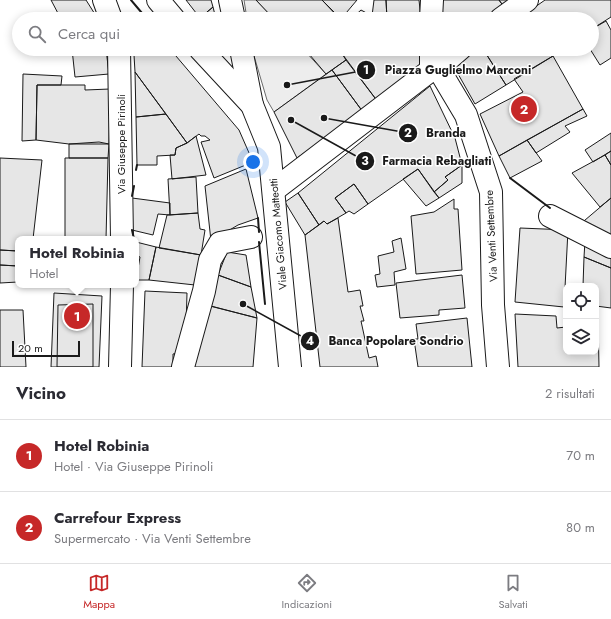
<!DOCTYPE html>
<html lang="it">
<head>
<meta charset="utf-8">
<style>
	:root { --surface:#fff; --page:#f7f7f7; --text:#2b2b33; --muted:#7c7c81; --line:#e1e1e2; --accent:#c62828 }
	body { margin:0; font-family:Jost,sans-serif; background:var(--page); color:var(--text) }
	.controls { position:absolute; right:12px; bottom:12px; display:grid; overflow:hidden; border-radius:8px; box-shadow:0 2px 10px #0003 }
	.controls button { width:36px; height:36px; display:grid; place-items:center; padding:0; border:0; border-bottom:1px solid var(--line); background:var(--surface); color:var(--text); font:20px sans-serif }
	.scale { position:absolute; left:12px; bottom:10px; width:68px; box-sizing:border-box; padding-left:4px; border:2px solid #1a1a1a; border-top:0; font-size:11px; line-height:14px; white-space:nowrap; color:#1a1a1a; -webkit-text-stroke:3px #fff; paint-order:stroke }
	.you { position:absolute; left:253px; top:162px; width:14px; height:14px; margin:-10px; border:3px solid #fff; border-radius:50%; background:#1a73e8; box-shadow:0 0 0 6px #1a73e833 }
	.badge { display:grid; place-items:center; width:26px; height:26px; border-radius:50%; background:var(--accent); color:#fff; font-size:13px; font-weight:700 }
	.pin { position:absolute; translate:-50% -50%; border:2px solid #fff; box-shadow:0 1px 4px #0006 }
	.popup { position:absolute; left:15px; top:236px; width:124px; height:52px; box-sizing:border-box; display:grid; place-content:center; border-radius:8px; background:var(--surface); filter:drop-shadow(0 1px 3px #0005); font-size:13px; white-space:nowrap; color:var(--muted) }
	.popup b { font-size:15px; color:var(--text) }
	.popup::after { content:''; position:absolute; left:50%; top:100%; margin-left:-8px; border:8px solid transparent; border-top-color:var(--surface) }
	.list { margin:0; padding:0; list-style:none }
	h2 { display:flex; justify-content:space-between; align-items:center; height:52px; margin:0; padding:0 16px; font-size:17px }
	h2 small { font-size:13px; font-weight:400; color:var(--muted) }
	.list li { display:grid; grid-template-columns:26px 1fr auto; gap:12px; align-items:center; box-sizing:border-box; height:72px; padding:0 16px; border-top:1px solid var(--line) }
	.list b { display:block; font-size:15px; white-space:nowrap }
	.list p { margin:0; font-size:13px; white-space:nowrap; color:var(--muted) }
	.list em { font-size:13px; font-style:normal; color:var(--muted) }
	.icon { flex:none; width:22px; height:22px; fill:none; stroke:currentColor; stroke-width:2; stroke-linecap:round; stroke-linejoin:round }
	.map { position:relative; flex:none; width:611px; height:367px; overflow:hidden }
	.search { position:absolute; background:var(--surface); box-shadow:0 2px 10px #0003; left:12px; right:12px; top:12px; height:44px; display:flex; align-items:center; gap:10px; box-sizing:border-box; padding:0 14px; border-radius:22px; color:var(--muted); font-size:15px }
	.sheet { height:196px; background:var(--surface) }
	nav { display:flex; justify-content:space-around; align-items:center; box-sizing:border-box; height:56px; border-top:1px solid var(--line); background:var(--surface); font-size:11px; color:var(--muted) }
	nav a { display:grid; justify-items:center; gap:2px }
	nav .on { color:var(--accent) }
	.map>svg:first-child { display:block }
</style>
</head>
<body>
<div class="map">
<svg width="611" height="367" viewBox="0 0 611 367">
	<rect width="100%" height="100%" fill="#fff"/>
	<path fill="#ededed" stroke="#6a6a6a" d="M244 0H256L274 19H247Z
		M252 49H303L326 74 274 112 267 100Z"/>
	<path fill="#e6e6e6" stroke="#1a1a1a" d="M51 0H86L98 19H61Z
		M186 0H211L213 7 200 18Z
		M256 0H322L340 19H274Z
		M322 0H357L341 19Z
		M374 0H386L387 19H351L361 10 372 16Z
		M386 0H419L421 19H387Z
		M442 0H499L504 7 488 19H441Z
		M499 0H513L504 7Z
		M545 0H611V17L592 29V19H518Z
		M213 7 216 19 200 18 201 17Z
		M606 21 611 30V58L600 65 590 49H592V29Z
		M72 49H106L109 74 75 77Z
		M141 49H170L239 130 253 162 214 178 201 142 210 140 205 136H201L199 134 187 143 135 72 134 55Z
		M315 49H339L346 60 326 74 309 54Z
		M339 49H351L343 55Z
		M351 49H423L424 67 378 102 343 55Z
		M475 49H483L506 85 475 104 453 65Z
		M483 49H561L552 55 553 56 506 85Z
		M553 56 583 109 499 156 480 114 523 92 514 79Z
		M346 60 378 102 363 112 332 70Z
		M332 70 363 112 297 158 274 112Z
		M135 72 166 114 136 117Z
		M23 74 62 76 61 85H37L36 140 22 141Z
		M37 85H85V90L110 89 109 144H69L36 140Z
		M430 86 455 138 462 165 445 177 448 180 434 192 418 169 368 204 354 184 335 198 346 213 327 224 324 221 319 225 298 193Z
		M583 109 587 116 565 126 570 132 536 153 527 140Z
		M166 114 187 143 176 148 175 155 157 156V165H137L136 117Z
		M611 133V151L593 162 585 150Z
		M196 136 206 175 172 179 170 155H175L176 148 187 143Z
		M527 140 542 161 510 178 499 156Z
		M99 142 109 144 108 158H69V144Z
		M611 151V165L605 155Z
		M605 155 611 165V198L600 207 572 173Z
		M0 158 42 160 33 239H18V251L0 250Z
		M65 158H108L106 239H65Z
		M462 165V183L439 198 434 192 448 180 445 177Z
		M246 169 258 218 238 225 211 241 205 186Z
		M418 169 439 198 426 206 403 179Z
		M196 177 198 213 170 215 168 179Z
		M354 184 368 204 354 214 349 211 346 213 335 198Z
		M298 193 319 225 305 235 285 202Z
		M132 198 170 203V215L158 214 153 235 132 230Z
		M611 198V244L578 226Z
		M454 199V209H458L462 270 416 274 411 216 434 212Z
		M198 213 200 229 205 230 201 255 159 248 167 215Z
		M338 218 348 292 360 290 363 306H360L364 321H361L369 358 376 356 378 367H320L305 235 324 221 327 224Z
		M520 228 568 230 564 307 515 302Z
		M401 238 406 269 394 272 395 285 377 287 375 275 380 274 378 256 394 252 392 241Z
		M585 241 611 254V268L584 257Z
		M136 242 156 247 149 280H136L140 257 136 255Z
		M156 247 201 255 195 285 149 280Z
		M0 250 18 251V266L0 265Z
		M227 252 246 255 251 287 218 275Z
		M584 257 611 268V308L596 306V286H583Z
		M0 265 18 266V282L0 283Z
		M218 275 251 287 257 318 207 305Z
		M462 275 465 308 439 310V315L400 318 396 283Z
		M145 291 187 293 186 327 178 353 173 354V367H142Z
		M54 293 102 296 99 367H51Z
		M93 304V367H57L58 305Z
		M206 305 257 318 253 367H195L189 365Z
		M0 310H23L26 367H0Z
		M515 314 556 316 557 328 566 327V352H596V318H598L599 367H518Z
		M467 318 472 367H418L414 339H418L416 324Z"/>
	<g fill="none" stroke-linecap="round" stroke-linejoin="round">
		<g stroke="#1a1a1a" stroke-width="24">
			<path id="minor" d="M104 0 111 19
				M230 0 234 19
				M431 19 432 0
				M501 19 527 0
				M119 49 122 239
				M241 49 252 105
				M431 49V70
				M438 68 466 115 491 192 493 305 498 367
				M274 190 431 70 438 68 460 49
				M550 216 611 247
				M120 367 122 285
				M183 367 204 291 210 260 220 243 251 237"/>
		</g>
		<g stroke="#1a1a1a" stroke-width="24">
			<path id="major" d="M158 0 174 19
				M200 49 252 105 269 147 290 367"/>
		</g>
		<use href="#minor" stroke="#fff" stroke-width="22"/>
		<use href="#major" stroke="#fff" stroke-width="22"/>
		<path stroke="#1a1a1a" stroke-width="2" d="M131 0 147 19
			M136 170 137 165
			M510 178 550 208
			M132 196 134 186
			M258 218 259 232
			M132 230 134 239
			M259 242 265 304"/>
	</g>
	<g text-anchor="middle" stroke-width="3" stroke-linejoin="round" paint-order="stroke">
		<g font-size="11" fill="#1a1a1a" stroke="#fff">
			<text transform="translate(121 144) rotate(-90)" y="4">Via Giuseppe Pirinoli</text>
			<text transform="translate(278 234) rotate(-95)" y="4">Viale Giacomo Matteotti</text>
			<text transform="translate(491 236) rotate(-93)" y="4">Via Venti Settembre</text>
		</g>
	</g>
	<path fill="none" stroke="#1a1a1a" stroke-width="1.5" d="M287 85L366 70M324 118L408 133M291 120L365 161M243 304L310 341"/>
	<g fill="#1a1a1a" stroke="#fff" stroke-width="1.5">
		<circle cx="287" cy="85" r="4"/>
		<circle cx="324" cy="118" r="4"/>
		<circle cx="291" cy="120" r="4"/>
		<circle cx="243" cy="304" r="4"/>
		<circle cx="366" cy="70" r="10"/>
		<circle cx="408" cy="133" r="10"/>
		<circle cx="365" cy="161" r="10"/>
		<circle cx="310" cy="341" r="10"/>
	</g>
	<g font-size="12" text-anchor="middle" font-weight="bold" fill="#fff">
		<text x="366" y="74">1</text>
		<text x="408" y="137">2</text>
		<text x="365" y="165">3</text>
		<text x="310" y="345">4</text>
	</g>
	<g font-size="12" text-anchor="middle" font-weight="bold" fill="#1a1a1a" stroke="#fff" stroke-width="3" stroke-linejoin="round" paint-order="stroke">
		<text x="458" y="74">Piazza Guglielmo Marconi</text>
		<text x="446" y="137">Branda</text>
		<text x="437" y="165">Farmacia Rebagliati</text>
		<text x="396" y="345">Banca Popolare Sondrio</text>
	</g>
</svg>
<div class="controls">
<button><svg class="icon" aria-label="locate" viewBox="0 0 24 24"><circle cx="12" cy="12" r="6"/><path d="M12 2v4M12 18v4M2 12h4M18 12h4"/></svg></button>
<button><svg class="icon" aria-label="layers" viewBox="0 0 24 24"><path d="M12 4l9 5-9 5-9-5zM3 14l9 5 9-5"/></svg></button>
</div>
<div class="scale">20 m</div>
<div class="you"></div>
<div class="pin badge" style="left:77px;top:316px">1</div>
<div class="popup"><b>Hotel Robinia</b>Hotel</div>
<div class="pin badge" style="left:524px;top:109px">2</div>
<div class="search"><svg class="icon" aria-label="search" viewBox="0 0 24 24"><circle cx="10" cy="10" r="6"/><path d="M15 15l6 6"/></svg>Cerca qui</div>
</div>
<section class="sheet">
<h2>Vicino<small>2 risultati</small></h2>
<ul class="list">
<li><span class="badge">1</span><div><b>Hotel Robinia</b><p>Hotel · Via Giuseppe Pirinoli</p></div><em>70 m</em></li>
<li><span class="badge">2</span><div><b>Carrefour Express</b><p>Supermercato · Via Venti Settembre</p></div><em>80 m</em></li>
</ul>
</section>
<nav>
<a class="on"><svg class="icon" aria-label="map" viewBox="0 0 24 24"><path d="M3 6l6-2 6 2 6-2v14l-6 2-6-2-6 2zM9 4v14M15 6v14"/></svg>Mappa</a>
<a><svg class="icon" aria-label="directions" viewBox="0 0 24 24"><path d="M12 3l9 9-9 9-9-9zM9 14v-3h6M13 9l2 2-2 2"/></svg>Indicazioni</a>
<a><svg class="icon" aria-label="saved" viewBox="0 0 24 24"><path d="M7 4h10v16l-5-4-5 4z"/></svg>Salvati</a>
</nav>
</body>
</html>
